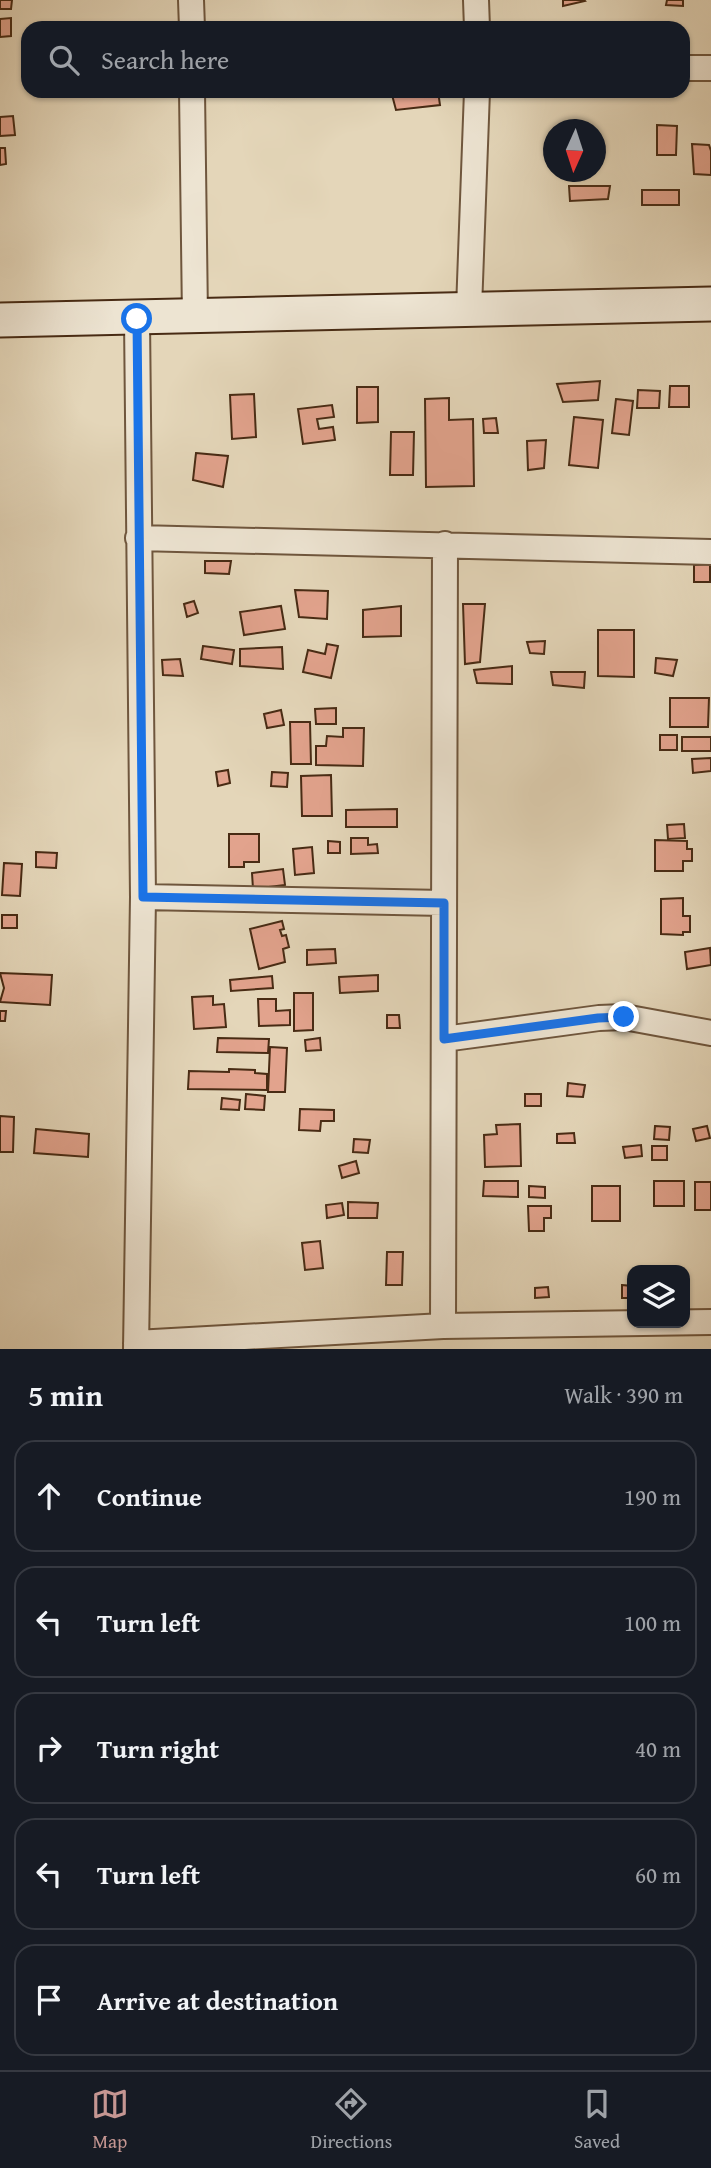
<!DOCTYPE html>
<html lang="en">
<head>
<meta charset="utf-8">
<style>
	:root { --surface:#171b24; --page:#20242c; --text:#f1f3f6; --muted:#9ea1a6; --line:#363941; --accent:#c59692 }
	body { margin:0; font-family:"Gentium Book Plus",serif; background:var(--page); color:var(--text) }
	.controls { position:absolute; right:21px; bottom:21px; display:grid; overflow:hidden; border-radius:14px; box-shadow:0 2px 5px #0004 }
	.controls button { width:63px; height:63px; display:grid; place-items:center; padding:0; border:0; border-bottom:2px solid var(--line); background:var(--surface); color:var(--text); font:35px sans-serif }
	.compass { position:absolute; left:543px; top:119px; width:63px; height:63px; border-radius:50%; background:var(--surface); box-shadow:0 2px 5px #0004; rotate:183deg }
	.stop { position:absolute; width:21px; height:21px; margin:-16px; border:5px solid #1a73e8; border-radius:50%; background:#fff }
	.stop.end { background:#1a73e8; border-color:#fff; box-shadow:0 2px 7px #0008 }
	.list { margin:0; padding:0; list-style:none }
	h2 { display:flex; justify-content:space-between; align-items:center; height:91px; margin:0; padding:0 28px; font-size:30px }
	h2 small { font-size:23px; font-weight:400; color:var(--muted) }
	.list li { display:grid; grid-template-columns:46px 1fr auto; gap:21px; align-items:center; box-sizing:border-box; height:112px; margin:0 14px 14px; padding:0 14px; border:2px solid var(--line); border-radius:21px }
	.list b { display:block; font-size:26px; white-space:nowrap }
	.list em { font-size:23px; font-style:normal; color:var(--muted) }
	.icon { flex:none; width:38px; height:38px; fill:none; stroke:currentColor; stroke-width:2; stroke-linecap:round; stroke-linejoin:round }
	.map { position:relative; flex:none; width:711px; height:1349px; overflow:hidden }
	.search { position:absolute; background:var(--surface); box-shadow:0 2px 5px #0004; left:21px; right:21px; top:21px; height:77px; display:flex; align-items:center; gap:18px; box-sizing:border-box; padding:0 24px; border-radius:21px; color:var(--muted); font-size:26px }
	.sheet { height:721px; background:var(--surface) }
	nav { display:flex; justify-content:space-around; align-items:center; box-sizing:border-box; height:98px; border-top:2px solid var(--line); background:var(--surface); font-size:19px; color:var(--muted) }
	nav a { display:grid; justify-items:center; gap:4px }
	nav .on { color:var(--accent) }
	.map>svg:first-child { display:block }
</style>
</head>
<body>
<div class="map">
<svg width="711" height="1349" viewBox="0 0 711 1349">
	<rect width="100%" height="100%" fill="#e4d6b9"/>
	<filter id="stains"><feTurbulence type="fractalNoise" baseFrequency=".00286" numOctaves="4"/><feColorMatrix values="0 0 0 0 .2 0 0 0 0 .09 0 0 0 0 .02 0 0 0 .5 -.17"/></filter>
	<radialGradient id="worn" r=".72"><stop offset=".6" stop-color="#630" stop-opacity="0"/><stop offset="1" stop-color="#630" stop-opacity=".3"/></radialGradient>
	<path fill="#e2a38d" stroke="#482b14" stroke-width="2" d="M0 0H12L11 9H0Z
		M563 0H584L585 1 563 6Z
		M667 0H683V6L666 5Z
		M11 18V36L0 37V19Z
		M391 91H438L440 105 396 110Z
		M13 116 15 135 0 136V117Z
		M657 125 677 126 676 155H657Z
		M692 144 709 145 711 151V175L694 174Z
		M0 148H5L6 164 0 165Z
		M569 186H610L608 199 570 201Z
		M642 190H679V205H642Z
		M600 381 598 400 563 402 557 384Z
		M670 386H689V407H669Z
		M357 387H378V422L357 423Z
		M638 390 660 391 659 408H637Z
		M254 394 256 437 232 439 230 395Z
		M449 398V420L473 419 474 486 426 487 425 399Z
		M616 399 633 401 629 435 612 433Z
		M332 405 334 417 317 419 319 429 333 427 335 440 303 444 298 409Z
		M574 417 603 420 598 468 569 465Z
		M496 418 498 433H484L483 419Z
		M391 432H414L413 475H390Z
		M546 440 544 468 528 470 527 441Z
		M196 453 228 456 223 487 193 480Z
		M205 561H231L229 574 205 573Z
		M710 564V582H694V565Z
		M295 590 328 591 327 619 299 617Z
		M194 601 198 613 187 617 184 604Z
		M463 604H485L480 662 465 664Z
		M281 606 285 629 244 635 240 612Z
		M401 606V636L363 637V610Z
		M598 630H634V677L598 676Z
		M545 641 544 654 530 653 527 642Z
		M327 644 338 646 331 678 303 672 308 650 325 654Z
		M203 646 234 650 232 664 201 659Z
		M282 647 283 669 240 666V649Z
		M656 658 677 660 673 676 655 673Z
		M180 659 183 676 163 675 162 660Z
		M512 666V684L477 683 474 670Z
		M551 672H585L584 688 553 685Z
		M670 698H709L708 727H670Z
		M336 708V724H316L315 709Z
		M281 710 284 725 267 728 264 714Z
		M290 722H310L311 764H291Z
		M343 728H364L363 766 316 765V746H326L327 736 343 737Z
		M660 735H677V750H660Z
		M682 737H711V751H682Z
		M711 758V771L693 773 692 759Z
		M228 770 230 783 218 786 216 772Z
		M272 772 288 773 287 787 271 786Z
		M331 775 332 816H302L301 776Z
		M397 809V827H346V810Z
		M684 824 685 838 668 839 667 825Z
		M229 834H259V862H244V867H229Z
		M351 838H368V845L377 844 378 853 351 854Z
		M655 840 687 841V849H692V861H683V871H655Z
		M328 841 340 842V853H328Z
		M312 847 314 873 295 875 293 849Z
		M36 852 57 853 56 868 36 867Z
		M4 863 22 864 20 896 2 895Z
		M283 869 285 885 253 889 252 873Z
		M683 898V916H690V932H683V935L661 934V899Z
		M2 915H17V928H2Z
		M282 921 284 929 280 930 282 936 286 935 289 947 283 949 285 962 259 969 250 929Z
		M710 948 711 965 687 969 685 952Z
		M335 949 336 963 307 965V950Z
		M0 973 52 975 50 1005 0 1002 4 988Z
		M378 975V991L340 993 339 977Z
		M272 976 273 988 231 991 230 980Z
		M294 993H313V1030L294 1031Z
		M213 996V1005L224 1004 226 1027 194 1029 192 997Z
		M258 999H276V1011L290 1010V1025L259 1026Z
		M0 1011H6L5 1021H0Z
		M387 1015H399L400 1028H387Z
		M218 1038 269 1039 268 1053 217 1052Z
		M320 1038 321 1050 306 1051 305 1040Z
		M270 1047 287 1048 285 1092H268Z
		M229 1069 255 1070V1073L267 1074V1090L188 1089 189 1071 229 1072Z
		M568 1083 585 1085 583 1097 567 1096Z
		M246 1094 265 1096 264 1110 245 1109Z
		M525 1094H541V1106H525Z
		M222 1098 240 1100 239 1110 221 1109Z
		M300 1109 334 1110V1121H321L320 1131 299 1130Z
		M0 1116 14 1117 13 1152H0Z
		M520 1124 521 1166 485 1167 484 1135 497 1134 496 1125Z
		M655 1126 670 1127 669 1140 654 1139Z
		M707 1126 710 1138 696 1141 693 1129Z
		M36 1129 89 1134 88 1157 34 1153Z
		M574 1133 575 1143H557V1134Z
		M354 1139 370 1140 368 1153 353 1152Z
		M641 1145 642 1156 625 1158 623 1147Z
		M652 1146H667V1160H652Z
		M356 1161 359 1173 342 1178 339 1166Z
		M484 1181H518V1197L483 1196Z
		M654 1181H684V1206H654Z
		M695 1182H711V1210H695Z
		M529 1186 545 1187V1198L529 1197Z
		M592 1186H620V1221H592Z
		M348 1202 378 1203 377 1218H348Z
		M342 1203 344 1215 327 1218 326 1205Z
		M528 1206H551V1218H544V1231H529Z
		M320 1241 323 1268 305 1270 302 1243Z
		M387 1252H403L402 1285H386Z
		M622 1285 632 1286V1298H622Z
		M548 1287 549 1297 535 1298V1288Z"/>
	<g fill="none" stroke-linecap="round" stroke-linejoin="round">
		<g stroke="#6f563d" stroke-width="28">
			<path id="street" d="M191 0 192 28
				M476 0 477 28
				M683 68H711
				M192 91 195 317
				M469 309 477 91
				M138 538 711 552
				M143 897 444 903
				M444 1039 599 1018 624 1017 711 1033
				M443 1326 445 544
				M136 1343 443 1326 711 1322
				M136 1349 143 897 137 319"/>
		</g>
		<g stroke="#482b14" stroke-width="37">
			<path id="secondary" d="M0 320 711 304"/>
		</g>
		<use href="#street" stroke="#ede4d2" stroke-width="24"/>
		<use href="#secondary" stroke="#ede4d2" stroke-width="33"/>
	</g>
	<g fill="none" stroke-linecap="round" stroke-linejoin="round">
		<path stroke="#1a73e8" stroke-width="9" d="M137 319 143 897 444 903V1039L598 1018 624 1017"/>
	</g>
	<rect width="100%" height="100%" filter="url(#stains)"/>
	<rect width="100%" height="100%" fill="url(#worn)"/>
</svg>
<div class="controls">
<button><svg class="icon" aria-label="layers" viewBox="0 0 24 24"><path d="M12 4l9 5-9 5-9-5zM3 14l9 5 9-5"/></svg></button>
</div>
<svg class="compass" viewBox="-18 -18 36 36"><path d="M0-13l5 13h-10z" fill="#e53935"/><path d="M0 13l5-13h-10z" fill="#9ea1a6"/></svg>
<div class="stop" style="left:137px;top:319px"></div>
<div class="stop end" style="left:624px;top:1017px"></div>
<div class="search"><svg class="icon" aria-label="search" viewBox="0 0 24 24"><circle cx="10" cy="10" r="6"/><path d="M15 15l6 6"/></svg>Search here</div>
</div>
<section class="sheet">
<h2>5 min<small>Walk · 390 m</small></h2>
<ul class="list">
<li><svg class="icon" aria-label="ahead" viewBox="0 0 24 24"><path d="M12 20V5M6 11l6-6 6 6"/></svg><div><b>Continue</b></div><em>190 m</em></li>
<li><svg class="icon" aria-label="left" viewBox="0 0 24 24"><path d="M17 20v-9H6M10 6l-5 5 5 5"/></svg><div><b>Turn left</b></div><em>100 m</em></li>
<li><svg class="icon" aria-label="right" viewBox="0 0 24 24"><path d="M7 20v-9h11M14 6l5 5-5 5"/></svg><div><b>Turn right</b></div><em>40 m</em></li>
<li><svg class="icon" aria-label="left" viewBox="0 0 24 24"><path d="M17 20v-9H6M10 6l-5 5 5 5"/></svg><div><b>Turn left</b></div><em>60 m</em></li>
<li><svg class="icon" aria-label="arrive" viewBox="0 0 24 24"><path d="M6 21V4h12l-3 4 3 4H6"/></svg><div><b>Arrive at destination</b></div></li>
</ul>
</section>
<nav>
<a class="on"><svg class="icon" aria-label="map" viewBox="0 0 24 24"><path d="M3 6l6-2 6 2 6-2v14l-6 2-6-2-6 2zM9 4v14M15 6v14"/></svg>Map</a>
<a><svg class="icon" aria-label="directions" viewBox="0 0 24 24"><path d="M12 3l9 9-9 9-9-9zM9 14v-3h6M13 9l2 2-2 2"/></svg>Directions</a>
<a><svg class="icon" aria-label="saved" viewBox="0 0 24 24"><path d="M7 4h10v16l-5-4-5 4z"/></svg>Saved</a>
</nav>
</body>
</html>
